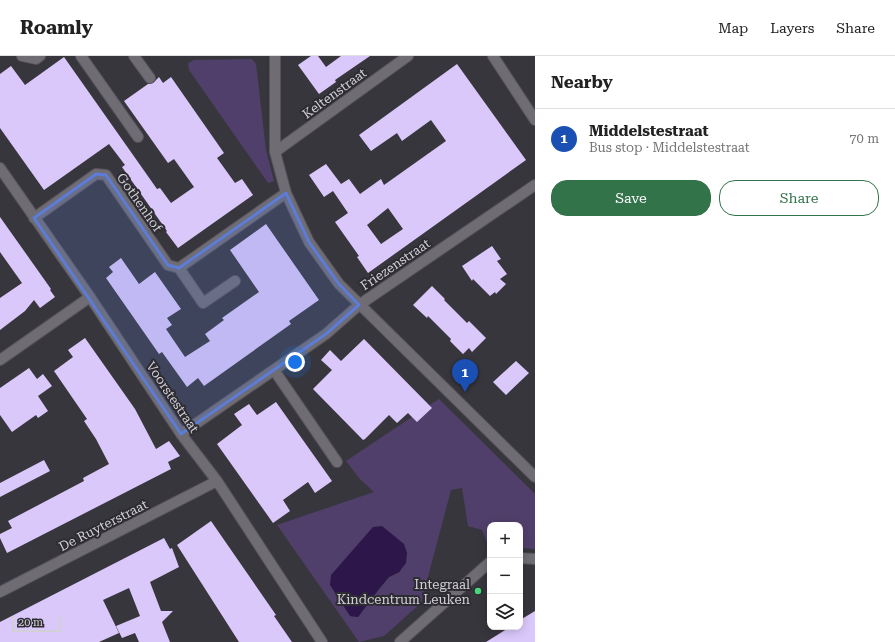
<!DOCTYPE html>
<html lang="en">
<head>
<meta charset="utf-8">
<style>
	:root { --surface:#fff; --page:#f2f2f2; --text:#222; --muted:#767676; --line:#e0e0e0; --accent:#32734a }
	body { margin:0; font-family:"Roboto Serif",serif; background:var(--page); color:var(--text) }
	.controls { position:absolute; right:12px; bottom:12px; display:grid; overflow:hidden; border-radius:8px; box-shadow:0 2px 10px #0003 }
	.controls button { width:36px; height:36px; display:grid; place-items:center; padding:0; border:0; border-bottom:1px solid var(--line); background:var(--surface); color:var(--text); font:20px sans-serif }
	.scale { position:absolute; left:12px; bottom:10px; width:49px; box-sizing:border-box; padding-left:4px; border:2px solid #d2d0d5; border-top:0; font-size:11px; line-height:14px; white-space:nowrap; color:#d2d0d5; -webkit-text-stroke:3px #2e2c33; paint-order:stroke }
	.you { position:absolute; left:295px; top:306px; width:14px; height:14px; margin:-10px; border:3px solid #fff; border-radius:50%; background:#1a73e8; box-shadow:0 0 0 6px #1a73e833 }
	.badge { display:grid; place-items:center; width:26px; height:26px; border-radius:50%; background:var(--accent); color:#fff; font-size:13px; font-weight:700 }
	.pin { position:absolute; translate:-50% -33px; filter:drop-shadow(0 1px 2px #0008) }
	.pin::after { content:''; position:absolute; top:21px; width:14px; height:12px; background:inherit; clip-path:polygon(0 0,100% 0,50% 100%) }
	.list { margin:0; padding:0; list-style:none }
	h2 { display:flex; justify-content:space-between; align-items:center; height:52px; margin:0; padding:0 16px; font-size:17px }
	h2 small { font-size:13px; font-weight:400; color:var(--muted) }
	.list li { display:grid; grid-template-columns:26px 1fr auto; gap:12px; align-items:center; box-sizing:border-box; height:60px; padding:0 16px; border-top:1px solid var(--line) }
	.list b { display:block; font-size:15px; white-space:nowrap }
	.list p { margin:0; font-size:13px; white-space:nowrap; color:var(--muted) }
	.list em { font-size:13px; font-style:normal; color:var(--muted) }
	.actions { display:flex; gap:8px; padding:12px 16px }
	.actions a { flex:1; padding:9px 0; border:1px solid var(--accent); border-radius:16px; text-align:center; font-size:14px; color:var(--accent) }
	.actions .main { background:var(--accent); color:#fff }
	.icon { flex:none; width:22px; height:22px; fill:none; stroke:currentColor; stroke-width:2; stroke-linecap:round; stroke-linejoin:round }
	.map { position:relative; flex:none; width:535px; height:586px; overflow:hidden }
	header { display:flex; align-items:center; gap:24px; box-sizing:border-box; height:56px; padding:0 20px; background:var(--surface); border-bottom:1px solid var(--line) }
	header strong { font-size:19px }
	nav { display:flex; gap:22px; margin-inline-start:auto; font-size:14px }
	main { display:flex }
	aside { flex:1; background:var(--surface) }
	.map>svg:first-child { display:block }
</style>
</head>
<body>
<header>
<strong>Roamly</strong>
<nav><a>Map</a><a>Layers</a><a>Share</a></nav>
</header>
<main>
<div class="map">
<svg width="535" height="586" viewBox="0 0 535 586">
	<rect width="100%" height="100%" fill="#38363d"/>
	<path fill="#513f6b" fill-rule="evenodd" d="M252 3 256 8 266 94 274 125 268 127 189 14 188 7 194 4Z
		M439 343 535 438V493L520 492V469H490V489H488L482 474 468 470 462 432 451 434 421 547 384 580 359 586 277 469 374 436 360 423 346 405ZM407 497 400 516 389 521 379 533 358 561 350 560Z"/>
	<path fill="#2d1649" d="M382 470 404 488 407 497 406 507 399 516 389 521 379 533 358 561 350 560 330 529 331 519 373 471Z"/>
	<path fill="#dac8fb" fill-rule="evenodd" d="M311 0H318L326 11 341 0H370L335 24 336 26 319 38 298 9Z
		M64 1 157 133 160 132 171 147 194 131 174 103 168 107 124 45 148 28 153 27 159 21 163 27 171 21 224 97 217 102 235 127 242 123 253 139 178 192 166 176 167 175 122 111 125 109 109 88 44 134 0 72V18L11 10 25 29Z
		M457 8 526 104 368 217 357 201 359 200 335 166 348 157 333 135 324 141 309 119 326 108 341 128 349 123 360 138 381 123 384 129 446 85 431 64 402 85 397 77 371 95 359 79ZM388 152 403 173 381 188 367 169Z
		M0 161 51 233 50 234 55 241 40 252 34 244 25 255 0 274V242L22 227 0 196Z
		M266 168 319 244 289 265 291 268 204 330 198 322 187 331 162 296 159 298 106 222 113 216 109 211 121 202 139 228 155 216 181 253 167 262 172 269 166 273 185 301 210 285 205 278 224 264 222 262 259 236 230 194Z
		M492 190 501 203 497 205 507 218 500 223 506 228 496 238 495 236 490 240 473 223 472 225 462 210Z
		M432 230 445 243 444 244 467 267 469 265 486 282 472 296 469 292 463 298 450 285 451 283 428 260 427 262 413 249Z
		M85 282 135 353 156 393 169 385 180 400 168 406 171 413 7 497 0 482V478L12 472 8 465 84 425 83 422 109 408 96 383 84 365 87 363 54 315 73 301 68 294Z
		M364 283 432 352 417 366 408 357 397 367 389 359 365 383 363 384 313 333 332 314 321 304 330 294 341 305Z
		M516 305 529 317 506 339 493 326Z
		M29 312 37 323 43 318 52 330 38 340 48 355 38 362 36 359 12 376 0 359V332Z
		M276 346 332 425 315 437 308 426 283 444 290 455 273 467 217 388 242 369 234 358 249 348 257 359Z
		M44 404 50 415 0 441V427Z
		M211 465 276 559 274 560 292 586H239L177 489Z
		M164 482 170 493 172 492 179 511 150 526 161 555H173L162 566 170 586H139L135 577 122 582 116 570 140 560 129 532 103 544 119 577 99 586H0V566Z
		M535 555V586H486L510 571H520V564Z"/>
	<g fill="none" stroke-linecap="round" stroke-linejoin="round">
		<g stroke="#555359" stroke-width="12">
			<path id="pedestrian" d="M520 502 535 503
				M400 586 490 506"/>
		</g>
		<g stroke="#555359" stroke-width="12">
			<path id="minor" d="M22 0 36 3 40 0
				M81 0 138 81
				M134 0 150 22
				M275 0V96L286 137 309 186 339 228 535 421
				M493 0 535 64
				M275 96 408 0
				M0 112 90 241 181 378 217 425 322 586
				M34 162 96 118 106 119 168 209 179 212 286 137
				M179 212 203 247 235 225
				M0 304 90 241
				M274 314 337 406
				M181 378 326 278 359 249 535 129
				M0 536 217 425"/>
		</g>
		<use href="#pedestrian" stroke="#6f6c74" stroke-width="10"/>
		<use href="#minor" stroke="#6f6c74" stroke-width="10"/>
	</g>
	<path fill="#5c7cd7" fill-opacity="0.2" stroke="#5c7cd7" stroke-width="3" stroke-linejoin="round" d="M96 118 106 119 168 209 179 212 286 137 309 186 339 228 359 249 326 278 181 378 34 162Z"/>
	<circle fill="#46d77a" stroke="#2e2c33" stroke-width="1.5" cx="478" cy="535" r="4"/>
	<g text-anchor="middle" stroke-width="4" stroke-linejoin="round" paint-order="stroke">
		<g font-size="13" fill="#d2d0d5" stroke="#2e2c33">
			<text transform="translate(334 37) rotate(-36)" y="5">Keltenstraat</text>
			<text transform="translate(140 146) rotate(55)" y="5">Gothenhof</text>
			<text transform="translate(395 208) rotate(-34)" y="5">Friezenstraat</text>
			<text transform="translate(173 341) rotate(56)" y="5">Voorstestraat</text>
			<text transform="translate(103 469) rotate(-27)" y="5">De Ruyterstraat</text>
		</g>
		<g font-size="13" fill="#d2d0d5" stroke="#2e2c33" text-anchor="end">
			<text x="470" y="533">Integraal<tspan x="470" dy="15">Kindcentrum Leuken</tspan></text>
		</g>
	</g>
</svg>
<div class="controls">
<button>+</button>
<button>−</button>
<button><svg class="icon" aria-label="layers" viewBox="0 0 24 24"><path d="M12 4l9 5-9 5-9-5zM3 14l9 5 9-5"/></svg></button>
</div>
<div class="scale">20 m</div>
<div class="you"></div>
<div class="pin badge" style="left:465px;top:336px;background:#1a4fb4">1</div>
</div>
<aside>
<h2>Nearby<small></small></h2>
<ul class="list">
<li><span class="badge" style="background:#1a4fb4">1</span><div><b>Middelstestraat</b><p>Bus stop · Middelstestraat</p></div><em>70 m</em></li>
</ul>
<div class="actions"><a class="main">Save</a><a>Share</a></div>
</aside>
</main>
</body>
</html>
